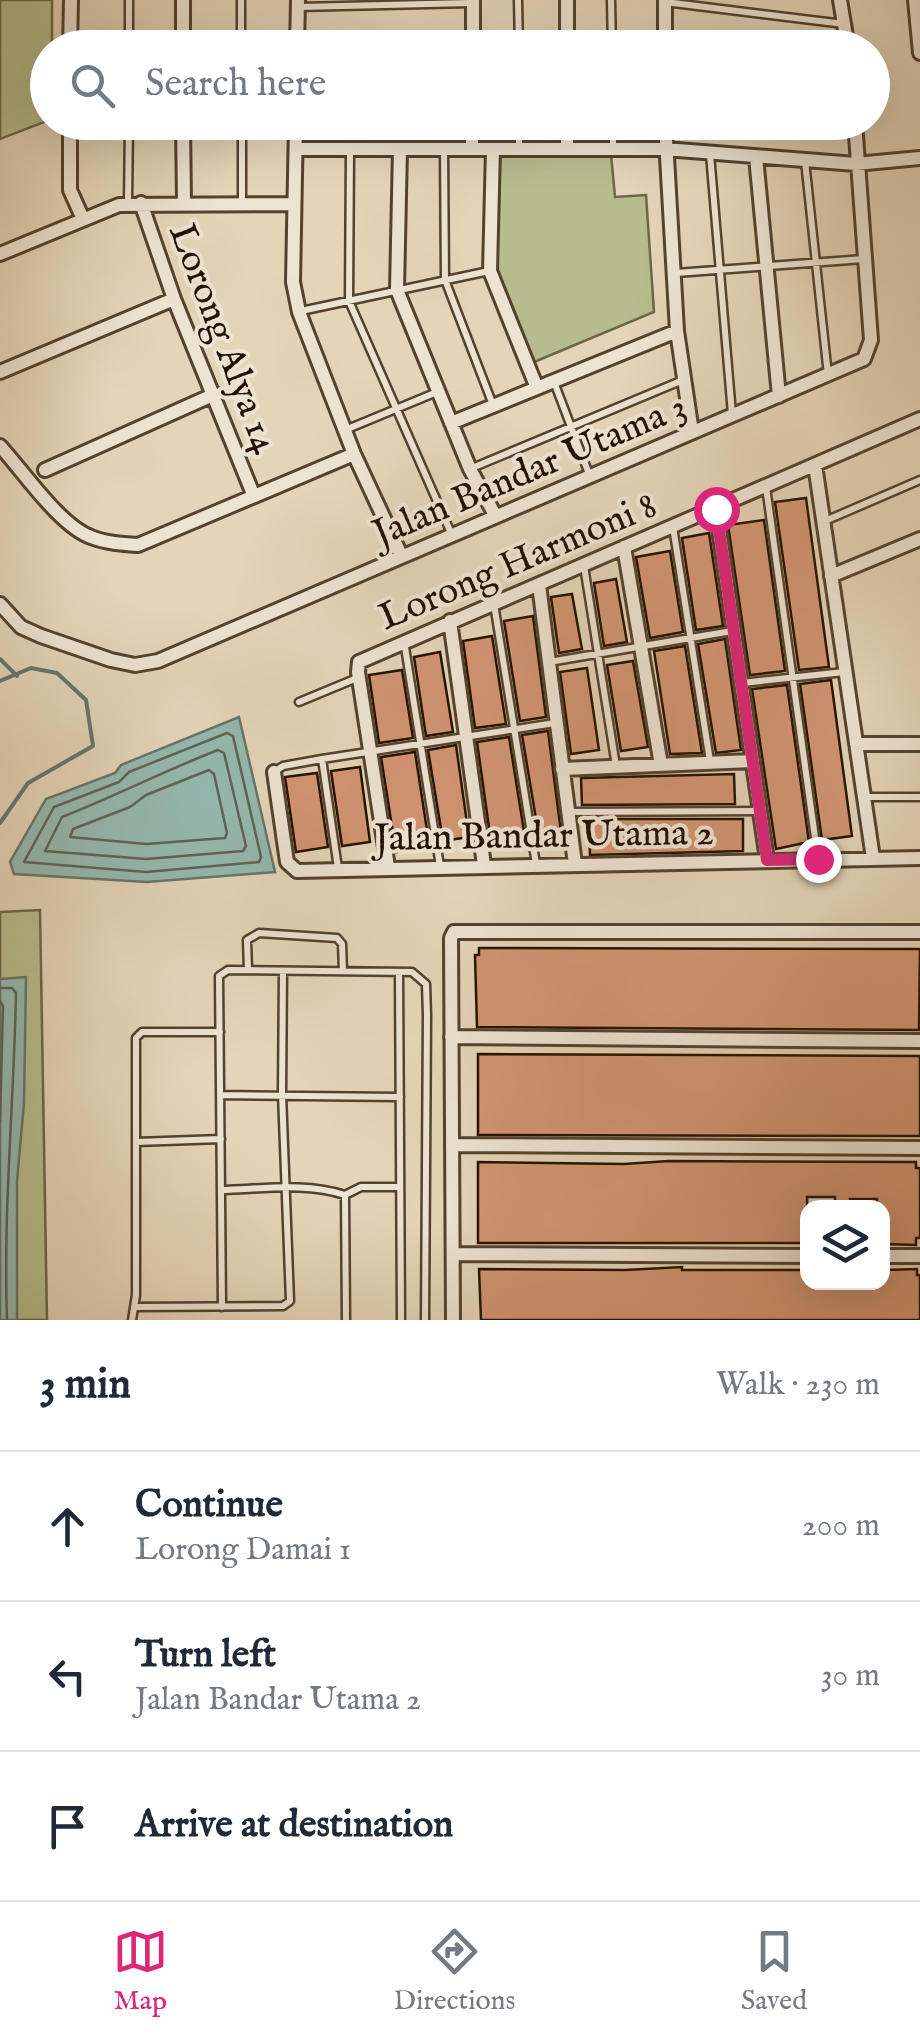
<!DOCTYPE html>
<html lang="en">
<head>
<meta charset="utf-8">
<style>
	:root { --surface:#fff; --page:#f2f2f3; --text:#1f2937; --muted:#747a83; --line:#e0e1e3; --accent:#db2777 }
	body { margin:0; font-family:"IM FELL English",serif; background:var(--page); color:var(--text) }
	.controls { position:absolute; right:30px; bottom:30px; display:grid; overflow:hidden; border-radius:20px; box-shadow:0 10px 40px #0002 }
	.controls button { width:90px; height:90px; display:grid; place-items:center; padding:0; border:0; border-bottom:2px solid var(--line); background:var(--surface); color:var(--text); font:50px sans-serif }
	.stop { position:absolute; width:30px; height:30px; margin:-22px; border:8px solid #db2777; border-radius:50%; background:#fff }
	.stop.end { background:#db2777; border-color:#fff; box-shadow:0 2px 10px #0008 }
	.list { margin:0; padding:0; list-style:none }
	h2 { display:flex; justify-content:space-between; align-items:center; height:130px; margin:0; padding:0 40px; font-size:42px }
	h2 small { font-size:32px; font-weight:400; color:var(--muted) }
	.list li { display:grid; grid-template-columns:65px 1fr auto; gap:30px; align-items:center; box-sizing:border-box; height:150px; padding:0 40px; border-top:2px solid var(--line) }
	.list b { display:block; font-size:38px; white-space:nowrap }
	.list p { margin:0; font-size:32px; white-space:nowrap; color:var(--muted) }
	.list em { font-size:32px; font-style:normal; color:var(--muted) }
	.icon { flex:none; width:55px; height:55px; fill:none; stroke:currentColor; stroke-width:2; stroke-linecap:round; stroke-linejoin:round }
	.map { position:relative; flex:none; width:920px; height:1320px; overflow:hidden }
	.search { position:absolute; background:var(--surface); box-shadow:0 10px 40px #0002; left:30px; right:30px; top:30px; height:110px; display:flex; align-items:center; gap:25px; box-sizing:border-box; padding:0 35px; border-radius:55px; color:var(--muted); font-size:38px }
	.sheet { height:580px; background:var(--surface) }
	nav { display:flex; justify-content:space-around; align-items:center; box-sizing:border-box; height:140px; border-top:2px solid var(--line); background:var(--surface); font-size:28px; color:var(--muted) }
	nav a { display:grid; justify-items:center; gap:5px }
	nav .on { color:var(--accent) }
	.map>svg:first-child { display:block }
</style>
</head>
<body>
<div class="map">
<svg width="920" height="1320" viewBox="0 0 920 1320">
	<rect width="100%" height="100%" fill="#e4d4b8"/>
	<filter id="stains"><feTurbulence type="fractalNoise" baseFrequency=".002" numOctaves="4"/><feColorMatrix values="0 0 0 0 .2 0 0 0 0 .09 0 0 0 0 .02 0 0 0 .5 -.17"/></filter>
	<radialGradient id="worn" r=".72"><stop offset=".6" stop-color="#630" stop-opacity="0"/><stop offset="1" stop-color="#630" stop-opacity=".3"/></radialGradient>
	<path fill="#b6bc8d" stroke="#6d6646" stroke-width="2.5" d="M0 0H52V47L48 48 47 121 0 139Z
		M611 154 615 197 646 195 654 312 534 362 493 258 495 157Z
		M40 910 47 1320H0V912Z"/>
	<path fill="#95b8b0" stroke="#68756a" stroke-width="2.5" d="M239 717 275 872 147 882 14 874 10 862 46 799 115 773 121 765Z
		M26 977 24 1103 17 1181V1320H0V979Z"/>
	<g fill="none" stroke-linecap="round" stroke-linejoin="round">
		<path stroke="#5c6458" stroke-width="2.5" d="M227 733 233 736 261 857 259 862 146 872 24 862 54 807 119 782 129 772Z
			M218 750 224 753 246 846 243 851 146 859 45 851 62 817C115 796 164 771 218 750Z
			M209 770 214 774 227 833 225 838 146 844 70 837 73 829 130 807 146 795Z
			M0 988H12L16 993C14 1102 3 1211 7 1320
			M0 1001 3 1006 0 1122"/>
		<path stroke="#68756a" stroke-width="4" d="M0 659 17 676
			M0 681 31 668 57 673 86 700 93 746 28 783 0 823"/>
	</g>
	<path fill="#d19472" stroke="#241100" stroke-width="2.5" d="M806 498 829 667 799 670 775 502Z
		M764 520 785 671 750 675 728 525Z
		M709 533 723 626 696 630 682 538Z
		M670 551 683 632 650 638 636 557Z
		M616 579 627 642 604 646 594 583Z
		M572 594 582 649 559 653 551 597Z
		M533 616 546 717 520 721 504 621Z
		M492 636 506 724 475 728 463 641Z
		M725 639 741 750 716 753 698 644Z
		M685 646 702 753 670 754 654 651Z
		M440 652 453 732 426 736 414 657Z
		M633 661 648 747 621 751 607 665Z
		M587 668 599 750 571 754 560 672Z
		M402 670 413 738 379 743 369 675Z
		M831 680 852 836 822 840 800 684Z
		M787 685 809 842 776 849 752 689Z
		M548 731 562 840 540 843 522 735Z
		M509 737 526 844 492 849 477 742Z
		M456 745 469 837 443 841 428 750Z
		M415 752 429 843 423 844 424 848 396 852 381 757Z
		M360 767 370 842 342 846 331 771Z
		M317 773 328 847 296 852 285 777Z
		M734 774 735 804 582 805 581 778Z
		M589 819H743V851L590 855Z
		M479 948 920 949 919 1030 477 1027 475 955H479Z
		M478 1054 920 1056V1136L478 1135Z
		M669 1161 916 1162V1168H920V1238H916V1245L883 1244 882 1208H877V1199H850V1208H835V1197H807L808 1243H478V1162L624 1164Z
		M682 1267V1270H808V1282H882L884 1270 917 1269V1275H920V1320H481L479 1269 625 1270Z"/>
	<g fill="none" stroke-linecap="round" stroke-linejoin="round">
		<g stroke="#54422e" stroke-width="11">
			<path id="service" d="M129 0V48
				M241 0V48
				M518 0 519 48
				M611 0 612 48
				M665 2 844 24
				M299 7 471 3
				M242 122V204
				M519 122V148
				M613 122V148
				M350 150 349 301 451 533
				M444 151 445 280 493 405
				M710 154 732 414
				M805 161 828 375
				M128 203 129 122
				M676 273 864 259
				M301 311 489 271
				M554 382 589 474
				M345 430 437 392
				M472 468 683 380
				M766 487 818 859
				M825 521 920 480
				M673 527 710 761
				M584 566 616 766
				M494 604 536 864
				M404 641 440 866
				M549 662 732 631
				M742 683 844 672
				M299 702 357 678
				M322 759 338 868
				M274 772 283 766 322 759 555 723
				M866 797H920
				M568 812 759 811
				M248 970 247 940 259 933 337 938 342 944 343 971
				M399 972 401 1320
				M220 1095 400 1097
				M136 1142 221 1139
				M221 1190C262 1189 307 1182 345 1195L361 1187H400
				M345 1195 346 1320
				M134 1307 283 1306 290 1301 282 1094 283 971
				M222 1307 219 976 228 970 412 972 426 984 427 1015 425 1320
				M132 1320 136 1295V1038L142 1032H220"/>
		</g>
		<g stroke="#54422e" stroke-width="18">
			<path id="minor" d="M567 0V48
				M665 0V48
				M840 0 848 48
				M915 0 920 53
				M70 48 71 0
				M183 48V0
				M297 48 298 0
				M473 48V0
				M70 122V190L83 219
				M183 122 184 203
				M296 122 293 282 299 312 354 454 401 555
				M567 122V149
				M665 122 677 331 692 432
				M296 149H665L856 164 920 158
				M400 149 397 290 470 469 495 515
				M472 149V122
				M493 149 490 271 537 388
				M756 157 779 396
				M141 203 174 299 253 494
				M0 254 119 205 294 204
				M0 372 174 299
				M451 423 677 331
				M0 446C23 471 60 526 91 537 106 543 122 544 138 545L354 454
				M815 465 873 858
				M45 470 215 394
				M716 509 767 860
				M624 547 661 765
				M831 576 920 539
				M539 585 575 864
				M0 604 21 627 41 636 111 660 135 665 158 661 864 359 871 340 855 122
				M450 621 484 865
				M856 744H920
				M562 769 752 761
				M274 772 287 862 297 871 920 858
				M388 867 358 672 359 662 920 419
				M451 1037 920 1041
				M452 1145 920 1148
				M453 1254 808 1256
				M882 1256H920
				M453 1320 451 938 454 932H920"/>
		</g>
		<use href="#service" stroke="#ede3d1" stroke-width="6"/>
		<use href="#minor" stroke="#ede3d1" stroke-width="12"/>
	</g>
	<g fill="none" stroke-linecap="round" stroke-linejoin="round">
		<path stroke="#db2777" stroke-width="12" d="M716 509 767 860 818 859"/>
	</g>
	<g text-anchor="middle" stroke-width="8" stroke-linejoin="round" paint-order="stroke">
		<g font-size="38" fill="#241100" stroke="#ede3d1">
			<text transform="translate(225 338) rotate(69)" y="13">Lorong Alya 14</text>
			<text transform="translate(529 469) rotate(-23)" y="13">Jalan Bandar Utama 3</text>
			<text transform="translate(517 560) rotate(-23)" y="13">Lorong Harmoni 8</text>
			<text transform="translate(544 834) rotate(-1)" y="13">Jalan Bandar Utama 2</text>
		</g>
	</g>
	<rect width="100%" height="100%" filter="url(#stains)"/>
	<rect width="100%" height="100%" fill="url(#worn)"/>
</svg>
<div class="controls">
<button><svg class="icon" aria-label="layers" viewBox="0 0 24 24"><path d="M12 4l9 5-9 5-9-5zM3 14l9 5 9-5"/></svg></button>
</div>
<div class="stop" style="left:716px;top:509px"></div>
<div class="stop end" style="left:818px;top:859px"></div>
<div class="search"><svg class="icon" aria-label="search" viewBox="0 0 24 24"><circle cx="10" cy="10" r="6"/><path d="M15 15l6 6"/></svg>Search here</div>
</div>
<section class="sheet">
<h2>3 min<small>Walk · 230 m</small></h2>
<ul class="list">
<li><svg class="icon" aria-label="ahead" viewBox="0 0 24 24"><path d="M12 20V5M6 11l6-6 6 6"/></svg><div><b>Continue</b><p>Lorong Damai 1</p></div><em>200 m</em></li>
<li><svg class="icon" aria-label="left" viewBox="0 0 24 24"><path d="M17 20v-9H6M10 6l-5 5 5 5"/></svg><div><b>Turn left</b><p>Jalan Bandar Utama 2</p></div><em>30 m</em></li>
<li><svg class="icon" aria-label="arrive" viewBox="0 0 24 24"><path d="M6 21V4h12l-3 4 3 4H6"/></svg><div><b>Arrive at destination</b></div></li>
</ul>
</section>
<nav>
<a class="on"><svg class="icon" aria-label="map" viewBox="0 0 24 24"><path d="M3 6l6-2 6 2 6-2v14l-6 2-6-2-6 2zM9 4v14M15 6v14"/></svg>Map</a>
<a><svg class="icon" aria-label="directions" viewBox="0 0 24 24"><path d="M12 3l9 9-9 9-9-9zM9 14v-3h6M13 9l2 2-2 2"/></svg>Directions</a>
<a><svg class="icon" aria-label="saved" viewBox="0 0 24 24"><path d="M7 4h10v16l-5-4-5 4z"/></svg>Saved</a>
</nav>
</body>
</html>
